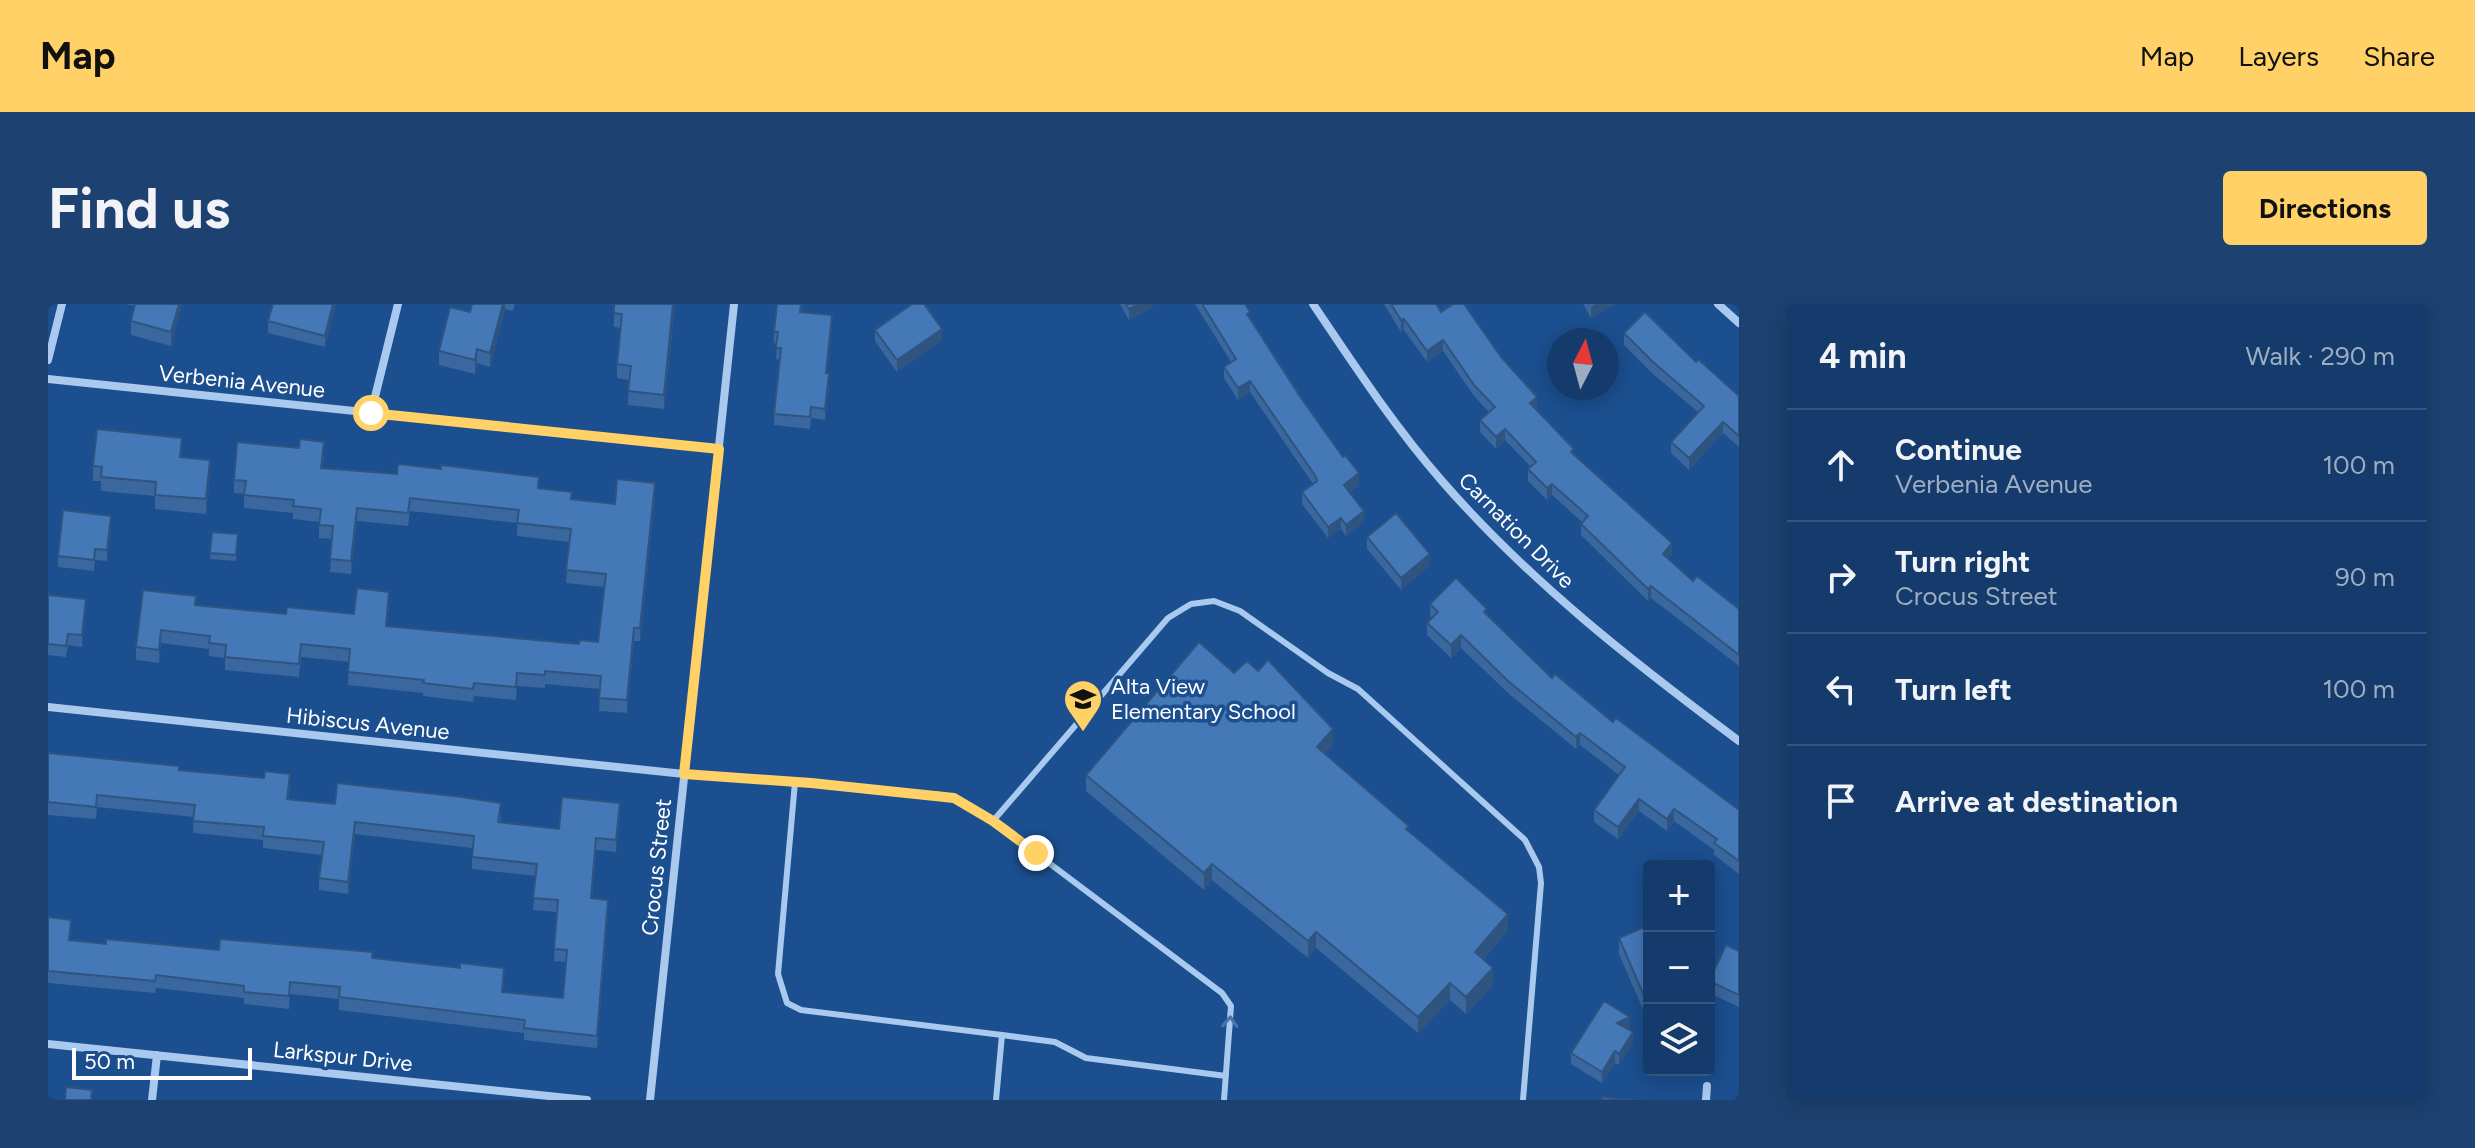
<!DOCTYPE html>
<html lang="en">
<head>
<meta charset="utf-8">
<style>
	:root { --surface:#143b6b; --page:#1d4271; --text:#f1f3f6; --muted:#9dadc1; --line:#33557e; --accent:#ffd166 }
	body { margin:0; font-family:Figtree,sans-serif; background:var(--page); color:var(--text) }
	.controls { position:absolute; right:24px; bottom:24px; display:grid; overflow:hidden; border-radius:8px; box-shadow:0 4px 20px #0003 }
	.controls button { width:72px; height:72px; display:grid; place-items:center; padding:0; border:0; border-bottom:2px solid var(--line); background:var(--surface); color:var(--text); font:40px sans-serif }
	.compass { position:absolute; left:1499px; top:24px; width:72px; height:72px; border-radius:50%; background:var(--surface); box-shadow:0 4px 20px #0003; rotate:6deg }
	.scale { position:absolute; left:24px; bottom:20px; width:180px; box-sizing:border-box; padding-left:8px; border:4px solid #fff; border-top:0; font-size:22px; line-height:28px; white-space:nowrap; color:#fff; -webkit-text-stroke:6px #1b4f8f; paint-order:stroke }
	.stop { position:absolute; width:24px; height:24px; margin:-18px; border:6px solid #ffd166; border-radius:50%; background:#fff }
	.stop.end { background:#ffd166; border-color:#fff; box-shadow:0 2px 8px #0008 }
	.list { margin:0; padding:0; list-style:none }
	h2 { display:flex; justify-content:space-between; align-items:center; height:104px; margin:0; padding:0 32px; font-size:34px }
	h2 small { font-size:26px; font-weight:400; color:var(--muted) }
	.list li { display:grid; grid-template-columns:52px 1fr auto; gap:24px; align-items:center; box-sizing:border-box; height:112px; padding:0 32px; border-top:2px solid var(--line) }
	.list b { display:block; font-size:30px; white-space:nowrap }
	.list p { margin:0; font-size:26px; white-space:nowrap; color:var(--muted) }
	.list em { font-size:26px; font-style:normal; color:var(--muted) }
	.icon { flex:none; width:44px; height:44px; fill:none; stroke:currentColor; stroke-width:2; stroke-linecap:round; stroke-linejoin:round }
	.map { position:relative; flex:none; width:1691px; height:796px; overflow:hidden; border-radius:8px }
	header { display:flex; align-items:center; gap:48px; box-sizing:border-box; height:112px; padding:0 40px; background:var(--accent); color:#111 }
	header strong { font-size:38px }
	nav { display:flex; gap:44px; margin-inline-start:auto; font-size:28px }
	.intro { display:flex; align-items:center; justify-content:space-between; box-sizing:border-box; height:192px; padding:0 48px }
	h1 { margin:0; font-size:56px }
	.button { padding:20px 36px; border-radius:8px; background:var(--accent); color:#111; font-size:28px; font-weight:700 }
	main { display:flex; gap:48px; padding:0 48px }
	aside { flex:1; background:var(--surface); border-radius:8px; box-shadow:0 4px 20px #0003 }
	.map>svg:first-child { display:block }
</style>
</head>
<body>
<header>
<strong>Map</strong>
<nav><a>Map</a><a>Layers</a><a>Share</a></nav>
</header>
<div class="intro"><h1>Find us</h1><a class="button">Directions</a></div>
<main>
<div class="map">
<svg width="1691" height="796" viewBox="0 0 1691 796">
	<rect width="100%" height="100%" fill="#1b4f8f"/>
	<g fill="none" stroke-linecap="round" stroke-linejoin="round">
		<path stroke="#a9c9ee" stroke-width="6" d="M636 470 894 491 906 494 945 517 1174 689 1183 702 1176 796
			M747 478 730 670 739 699 753 706 954 731 948 796
			M945 517 1120 314 1143 300 1166 297 1192 307 1280 369 1310 385 1477 536 1491 563 1493 579 1475 796
			M954 731 1007 738 1038 754 1178 772"/>
		<path stroke="#a9c9ee" stroke-width="8" d="M1265 0C1306 61 1346 122 1394 177 1481 277 1585 358 1691 437
			M1670 0 1691 19
			M0 56 14 0
			M0 75 671 145
			M323 109 350 0
			M0 403 636 470
			M0 740 539 796
			M104 796 109 751
			M602 796 686 0
			M1658 796 1659 782"/>
	</g>
	<path fill="#3a679d" d="M77 0H134L123 42 83 31V17L87 2Z
		M225 0H288L277 43 220 29V17Z
		M424 0H467L465 7 457 5 442 63 429 59 427 70 391 61V47L422 8Z
		M566 0H627L616 105 580 101 581 76 569 74V60L573 24 566 23Z
		M754 0 753 8 784 23 779 69 781 81 777 116 763 114 762 125 726 121V110L732 56 728 55 729 40 726 39V28Z
		M1072 0H1105V3L1081 16Z
		M1147 0H1197L1202 14 1311 181 1302 188 1316 218 1298 232 1293 225 1280 234 1254 200V188L1265 180 1202 88 1190 96 1176 74V63L1183 58Z
		M1336 0H1388L1393 8 1489 104 1488 105 1526 150 1624 251 1620 255 1645 277 1691 305V362L1603 294 1600 297 1533 231V220L1534 218 1504 191 1499 196 1480 177V165L1483 163 1457 136 1448 145 1432 128V116L1441 108 1426 92 1395 47 1379 58 1356 26 1353 28Z
		M1535 0H1568L1543 14Z
		M827 26 894 36 849 68 827 37Z
		M1576 29 1648 58 1691 92V143L1675 129 1641 166 1623 149V138L1650 108 1605 70 1576 41Z
		M134 148 133 153 162 170 158 210 107 205V192L53 187V177H45V162Z
		M276 151 274 164 491 184 524 196 567 200 607 192 592 337H586L579 409 551 407 552 385 497 380V384L469 382 468 396 426 392 425 398 375 392V389L300 381 301 358 253 353 251 373 177 366V354L161 352V345L113 339 111 359 88 356V343L148 301 238 310H306L341 301 339 322 531 340 550 338 556 283 518 279 521 238 469 232V219L362 207 360 222 309 217 303 270 282 268 284 235 271 234V218L245 215V209L196 204V190L186 189V176Z
		M63 223 59 257 47 256 46 267 10 263V252Z
		M164 228 190 230 188 257 162 255Z
		M1319 233 1382 261 1353 286 1319 245Z
		M0 291 38 306 34 343 20 341 18 353 0 351Z
		M1382 300 1439 311 1504 374 1565 418 1691 506V570L1666 551V546L1626 517 1619 527 1591 507 1570 535 1546 518V506L1571 471 1532 441 1528 445 1460 389 1413 344 1403 354 1379 331V319L1384 314 1382 312Z
		M1186 369 1285 441 1277 450 1361 527 1460 626 1435 656 1445 681 1418 710 1402 696 1370 729 1268 644 1260 654 1164 576 1156 586 1038 487V471Z
		M0 449 242 482 240 496 287 500 453 511 452 519 511 525 572 511 568 548 548 546 544 594 560 608 549 744 476 736V729L291 706V695L242 690 241 705 196 700V694L108 684 107 689 0 679V613L23 628 22 636 58 640 325 654 456 676 455 688 515 694 518 658 506 657 509 608 485 606 488 572 424 565V544L307 530 300 590 271 586V574L274 551 215 544V536L145 529 146 513 49 503 48 515 0 511Z
		M1601 621 1600 717 1571 650V634Z
		M1691 647V703L1661 689V677Z
		M1581 725 1585 739 1571 761 1567 759 1554 779 1523 760V749L1582 725Z"/>
	<path fill="#305480" d="M131 0H134L123 42V28Z
		M285 0H288L277 43V32Z
		M455 0H457V5L442 63V49Z
		M625 0H627L616 105V91Z
		M1090 0H1105V3L1081 16V5Z
		M1548 0H1568L1543 14V3Z
		M784 11V23L778 80V69Z
		M1356 15V26L1353 28V16Z
		M894 25V36L849 68V56Z
		M1395 36V47L1379 58V47Z
		M429 45V59L427 70V56Z
		M781 69V81L777 116V105Z
		M1202 77V88L1190 96V84Z
		M1489 93V104L1482 110V99Z
		M1675 118V129L1641 166V154Z
		M1457 125V136L1448 145V133Z
		M162 156V170L158 210V195Z
		M1311 169V181L1296 192V181Z
		M607 179V192L592 337V324Z
		M1504 180V191L1499 196V184Z
		M309 204V217L303 270V257Z
		M1316 207V218L1298 232V221Z
		M63 212V223L59 257V246Z
		M1293 214V225L1280 234V223Z
		M1624 239V251L1615 261V250Z
		M1382 250V261L1353 286V274Z
		M1603 282V294L1600 297V285Z
		M38 295V306L34 343V331Z
		M586 324V337L579 409V396Z
		M113 326V339L111 359V346Z
		M1413 331V344L1403 354V341Z
		M1285 425V441L1269 459V443Z
		M1532 429V441L1528 445V433Z
		M1591 495V507L1570 535V523Z
		M572 499V511L568 548V536Z
		M1626 505V517L1619 527V515Z
		M307 518V530L300 590V578Z
		M548 534V546L543 607V594Z
		M1164 560V576L1156 586V569Z
		M560 596V608L549 744V732Z
		M1460 610V626L1427 665V648Z
		M1268 628V644L1260 654V637Z
		M1445 664V681L1418 710V693Z
		M1402 679V696L1370 729V713Z
		M1582 713V725L1569 730V719Z
		M1585 728V739L1571 761V750Z
		M1567 747V759L1554 779V768Z"/>
	<path fill="#4478b7" stroke="#305480" stroke-width="2" d="M87 0H131L123 28 83 17Z
		M225 0H285L277 32 220 17Z
		M424 0H455L442 49 429 45 427 56 391 47 402 3 422 8Z
		M566 0H625L616 91 580 87 583 62 569 60 574 10 566 9Z
		M729 0H753L752 8 784 11 778 69H781L777 105 763 103 762 113 726 110 733 44H728L730 28H726Z
		M864 0H876L894 25 849 56 827 26Z
		M1078 0H1090L1081 5Z
		M1154 0H1197L1202 8 1199 10 1253 94 1295 153 1297 151 1311 169 1296 181 1316 207 1298 221 1293 214 1280 223 1254 188 1269 177 1268 173 1202 77 1190 84 1176 63 1188 55Z
		M1343 0H1388L1393 8 1405 0H1416L1453 53 1489 93 1482 99 1526 145 1523 148 1624 239 1615 250 1645 277 1649 272 1691 305V351L1603 282 1600 285 1533 220 1540 212 1504 180 1499 184 1480 165 1488 158 1457 125 1448 133 1432 116 1447 103 1426 81 1395 36 1379 47 1356 15 1353 16Z
		M1597 8 1648 58 1650 55 1691 92V132L1675 118 1641 154 1623 138 1656 102 1605 58 1576 29Z
		M49 125 134 134 132 153 162 156 158 195 107 191 108 178 53 173 54 163 45 162Z
		M252 135 276 138 273 164 349 170 350 160 393 165V161L491 173 490 184 524 188 523 195 567 200 569 175 607 179 592 324H586L579 396 551 394 553 372 497 367V371L469 369 468 383 426 379 425 385 375 379 376 376 300 368 302 345 253 340 251 360 177 353 178 341 161 339 162 332 113 326 111 346 88 343 95 286 148 292 147 301 238 310 239 303 306 310 309 284 341 288 338 322 531 340 532 336 550 338 558 270 518 266 523 225 469 219 471 206 362 194 360 209 309 204 303 257 282 255 285 222 271 221 273 205 245 202 246 196 196 191 198 177 186 176 189 138 251 144Z
		M15 206 63 212 59 246 47 245 46 256 10 252Z
		M1348 209 1382 250 1353 274 1319 233Z
		M164 228 190 230 188 251 162 249Z
		M1408 274 1439 305 1436 308 1504 374 1507 370 1565 418 1568 414 1691 506V557L1666 539 1669 535 1626 505 1619 515 1591 495 1570 523 1546 506 1577 463 1532 429 1528 433 1460 377 1413 331 1403 341 1379 319 1390 308 1382 300Z
		M0 291 38 295 34 331 20 330 18 342 0 340Z
		M1151 338 1186 369 1199 357 1210 367 1220 356 1285 425 1269 443 1361 522 1358 525 1460 610 1427 648 1445 664 1418 693 1402 679 1370 713 1268 628 1260 637 1164 560 1156 569 1038 471Z
		M0 449 131 462V466L216 474 217 467 242 470 239 495 287 500 289 479 414 493 453 499 450 518 511 525 514 493 572 499 568 536 548 534 543 594 560 596 549 732 476 724 477 716 291 693 292 683 242 678 241 692 196 688V682L108 671 107 677 0 667V613L23 616 21 636 58 640V635L171 646 172 635 325 648 324 654 412 664V659L456 664 454 688 515 694 519 646 506 645 510 596 485 594 489 560 424 553 426 532 307 518 300 578 271 574 276 538 215 532 216 523 145 517 147 501 49 491 48 503 0 498Z
		M1601 621V700L1600 701 1571 634Z
		M1678 641 1691 647V691L1661 677Z
		M1556 697 1582 713 1569 719 1585 728 1571 750 1567 747 1554 768 1523 749Z
		M18 783 44 786 43 796H17Z
		M1554 793 1587 796H1554Z"/>
	<defs><path id="oneway-chevron" d="M-2-3.5L2.5 0L-2 3.5" fill="none" stroke-width="1.6" stroke-linecap="round" stroke-linejoin="round" transform="scale(2)"/></defs>
	<use stroke="#4674ac" href="#oneway-chevron" transform="translate(1182 718) rotate(-87)"/>
	<g fill="none" stroke-linecap="round" stroke-linejoin="round">
		<path stroke="#ffd166" stroke-width="10" d="M323 109 671 145 636 470 763 479 906 494 945 517 988 549"/>
	</g>
	<defs>
		<g id="school-pin" transform="scale(2)"><path d="M0 17L-7.5 6A9.5 9.5 0 1 1 7.5 6Z" fill="#ffd166" stroke="#1b4f8f"/><path d="M0-5L7-2L0 1L-7-2ZM-4 1L0 2.5L4 1V4Q0 6-4 4Z" fill="#111"/></g>
	</defs>
	<g fill-rule="evenodd">
		<use href="#school-pin" x="1035" y="395"/>
	</g>
	<g text-anchor="middle" stroke-width="7" stroke-linejoin="round" paint-order="stroke">
		<g font-size="22" fill="#fff" stroke="#1b4f8f">
			<text transform="translate(194 77) rotate(6)" y="8">Verbenia Avenue</text>
			<text transform="translate(1469 226) rotate(45)" y="8">Carnation Drive</text>
			<text transform="translate(320 419) rotate(6)" y="8">Hibiscus Avenue</text>
			<text transform="translate(608 563) rotate(-84)" y="8">Crocus Street</text>
			<text transform="translate(295 752) rotate(6)" y="8">Larkspur Drive</text>
		</g>
		<g font-size="22" fill="#fff" stroke="#1b4f8f" text-anchor="start">
			<text x="1063" y="390">Alta View<tspan x="1063" dy="25">Elementary School</tspan></text>
		</g>
	</g>
</svg>
<div class="controls">
<button>+</button>
<button>−</button>
<button><svg class="icon" aria-label="layers" viewBox="0 0 24 24"><path d="M12 4l9 5-9 5-9-5zM3 14l9 5 9-5"/></svg></button>
</div>
<svg class="compass" viewBox="-18 -18 36 36"><path d="M0-13l5 13h-10z" fill="#e53935"/><path d="M0 13l5-13h-10z" fill="#9dadc1"/></svg>
<div class="scale">50 m</div>
<div class="stop" style="left:323px;top:109px"></div>
<div class="stop end" style="left:988px;top:549px"></div>
</div>
<aside>
<h2>4 min<small>Walk · 290 m</small></h2>
<ul class="list">
<li><svg class="icon" aria-label="ahead" viewBox="0 0 24 24"><path d="M12 20V5M6 11l6-6 6 6"/></svg><div><b>Continue</b><p>Verbenia Avenue</p></div><em>100 m</em></li>
<li><svg class="icon" aria-label="right" viewBox="0 0 24 24"><path d="M7 20v-9h11M14 6l5 5-5 5"/></svg><div><b>Turn right</b><p>Crocus Street</p></div><em>90 m</em></li>
<li><svg class="icon" aria-label="left" viewBox="0 0 24 24"><path d="M17 20v-9H6M10 6l-5 5 5 5"/></svg><div><b>Turn left</b></div><em>100 m</em></li>
<li><svg class="icon" aria-label="arrive" viewBox="0 0 24 24"><path d="M6 21V4h12l-3 4 3 4H6"/></svg><div><b>Arrive at destination</b></div></li>
</ul>
</aside>
</main>
</body>
</html>
